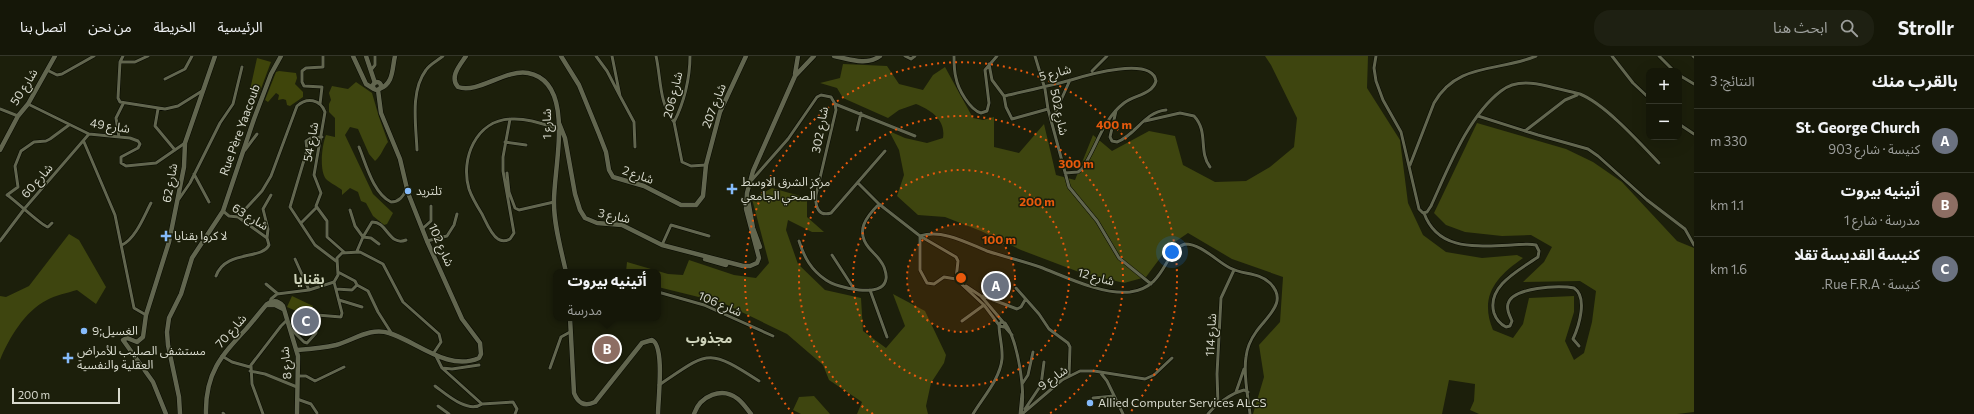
<!DOCTYPE html>
<html lang="ar">
<head>
<meta charset="utf-8">
<style>
	:root { --surface:#151708; --page:#1e2012; --text:#f1f3f6; --muted:#9d9f9c; --line:#343629; --accent:#0b8043 }
	body { margin:0; font-family:Commissioner,"Noto Sans Arabic",sans-serif; background:var(--page); color:var(--text); direction:rtl }
	.controls { position:absolute; right:12px; top:12px; display:grid; overflow:hidden; border-radius:8px; box-shadow:0 4px 16px #0002 }
	.controls button { width:36px; height:36px; display:grid; place-items:center; padding:0; border:0; border-bottom:1px solid var(--line); background:var(--surface); color:var(--text); font:20px sans-serif }
	.scale { position:absolute; left:12px; bottom:10px; width:108px; box-sizing:border-box; padding-left:4px; border:2px solid #d8dace; border-top:0; font-size:11px; line-height:14px; white-space:nowrap; color:#d8dace; -webkit-text-stroke:3px #1c1f0b; paint-order:stroke }
	.you { position:absolute; left:1172px; top:196px; width:14px; height:14px; margin:-10px; border:3px solid #fff; border-radius:50%; background:#1a73e8; box-shadow:0 0 0 6px #1a73e833 }
	.badge { display:grid; place-items:center; width:26px; height:26px; border-radius:50%; background:var(--accent); color:#fff; font-size:13px; font-weight:700 }
	.pin { position:absolute; translate:-50% -50%; border:2px solid #fff; box-shadow:0 1px 4px #0006 }
	.popup { position:absolute; left:553px; top:213px; width:108px; height:52px; box-sizing:border-box; display:grid; place-content:center; border-radius:8px; background:var(--surface); filter:drop-shadow(0 1px 3px #0005); font-size:13px; white-space:nowrap; color:var(--muted) }
	.popup b { font-size:15px; color:var(--text) }
	.popup::after { content:''; position:absolute; left:50%; top:100%; margin-left:-8px; border:8px solid transparent; border-top-color:var(--surface) }
	.list { margin:0; padding:0; list-style:none }
	h2 { display:flex; justify-content:space-between; align-items:center; height:52px; margin:0; padding:0 16px; font-size:17px }
	h2 small { font-size:13px; font-weight:400; color:var(--muted) }
	.list li { display:grid; grid-template-columns:26px 1fr auto; gap:12px; align-items:center; box-sizing:border-box; height:64px; padding:0 16px; border-top:1px solid var(--line) }
	.list b { display:block; font-size:15px; white-space:nowrap }
	.list p { margin:0; font-size:13px; white-space:nowrap; color:var(--muted) }
	.list em { font-size:13px; font-style:normal; color:var(--muted) }
	.icon { flex:none; width:22px; height:22px; fill:none; stroke:currentColor; stroke-width:2; stroke-linecap:round; stroke-linejoin:round }
	.map { position:relative; flex:none; width:1694px; height:358px; overflow:hidden; direction:ltr }
	header { display:flex; align-items:center; gap:24px; box-sizing:border-box; height:56px; padding:0 20px; background:var(--surface); border-bottom:1px solid var(--line) }
	header strong { font-size:19px }
	nav { display:flex; gap:22px; margin-inline-start:auto; font-size:14px }
	.search { width:280px; height:36px; background:var(--page); display:flex; align-items:center; gap:10px; box-sizing:border-box; padding:0 14px; border-radius:16px; color:var(--muted); font-size:15px }
	main { display:flex }
	aside { flex:1; background:var(--surface) }
	.map>svg:first-child { display:block }
</style>
</head>
<body>
<header>
<strong>Strollr</strong>
<div class="search"><svg class="icon" aria-label="search" viewBox="0 0 24 24"><circle cx="10" cy="10" r="6"/><path d="M15 15l6 6"/></svg>ابحث هنا</div>
<nav><a>الرئيسية</a><a>الخريطة</a><a>من نحن</a><a>اتصل بنا</a></nav>
</header>
<main>
<aside>
<h2>بالقرب منك<small>النتائج: 3</small></h2>
<ul class="list">
<li><span class="badge" style="background:#6b7280">A</span><div><b>St. George Church</b><p>كنيسة · شارع 903</p></div><em>330 m</em></li>
<li><span class="badge" style="background:#8d6e63">B</span><div><b>أتينيه بيروت</b><p>مدرسة · شارع 1</p></div><em>1.1 km</em></li>
<li><span class="badge" style="background:#6b7280">C</span><div><b>كنيسة القديسة تقلا</b><p>كنيسة · Rue F.R.A.</p></div><em>1.6 km</em></li>
</ul>
</aside>
<div class="map">
<svg width="1694" height="358" viewBox="0 0 1694 358">
	<rect width="100%" height="100%" fill="#1c1f0b"/>
	<path fill="#3f450b" d="M257 2 271 6 259 38 250 34Z
		M279 15 296 17 297 22 295 28 303 36V41L290 50 287 49 286 44 283 43 278 44 279 39 276 37 268 46 265 44 276 16Z
		M292 240 313 250 308 260 287 251Z"/>
	<path fill="#3e450f" d="M1265 0H1368L1367 32 1400 84 1408 147 1423 179 1446 196 1482 202 1517 199 1523 202C1496 221 1479 240 1493 274L1513 282 1523 268 1529 242 1574 240V256L1565 285 1574 304 1584 297 1592 266 1596 235 1580 225 1523 226 1544 206 1552 191 1531 179 1502 180 1465 176 1446 169 1434 157 1477 67 1566 93 1593 106 1622 126 1677 185 1694 192V356L1677 358H1479L1470 354 1474 345 1475 328 1449 324 1442 358H1253L1264 321 1259 289 1280 266 1283 221 1232 203 1188 177 1169 190 1146 221 1124 227 1079 216 1021 194 981 175 945 161 918 159 897 140 904 119 899 94 889 75 905 82 927 87 943 82C946 64 931 54 916 48L899 54 888 62 843 42 837 32 820 27 840 22 843 8 887 10 899 28 923 34 933 19 945 11 973 62 983 64 994 61V91L1019 97 1044 68 1056 119 1075 124 1093 79 1112 95 1149 75 1175 80 1183 109 1215 126 1246 125 1270 111 1294 91 1297 62 1271 9Z
		M356 26 372 37 379 61 388 86C383 92 382 99 375 105L369 98 358 73 350 71 345 79 373 138 393 157 387 168 384 169 373 160 366 147 361 145 358 136 350 132 342 139V134C337 130 330 127 326 123 319 114 322 89 326 79L335 81V62L329 56V48L331 44 329 37 332 30 348 33Z
		M772 132 807 142V161L824 176H812L788 164 786 174 798 208 825 234 861 242 863 275 886 292 905 270 893 238 925 255 946 299 944 307 931 327 926 350 928 358H857L862 346 829 324 823 309 787 278 723 247 658 231V216H626L627 206 668 218 683 219 689 204 734 219 756 222 769 207 752 143Z
		M69 178 79 184 106 231 96 248 77 234C67 237 56 239 47 244 25 255 9 282 0 304V240L6 241 29 230Z
		M814 340 830 358H801L793 354 799 341Z"/>
	<g fill="none" stroke-linecap="round" stroke-linejoin="round">
		<g stroke="#070900" stroke-width="4">
			<path id="street" d="M123 0 120 6 118 42 120 46 165 53 178 50 202 35
				M596 0 607 15 620 40
				M612 0 620 40 634 66 635 91
				M656 0C661 22 659 48 674 66
				M690 0C690 22 684 47 674 66L682 106 691 110 706 109
				M905 0 911 3 915 0
				M954 0C954 7 954 15 956 22 958 33 970 54 981 57L987 55 989 47 985 14 997 0
				M1035 0 1045 33 1048 53 1069 131 1097 165 1119 202 1151 228
				M1376 0 1374 12 1376 25 1383 44 1401 76 1419 153 1423 157 1427 156 1431 150C1448 113 1468 60 1501 35 1514 24 1532 26 1547 30 1558 33 1569 35 1580 38 1605 48 1640 87 1659 107
				M1612 0 1633 27 1649 42
				M1659 0 1674 15
				M1693 0 1694 1
				M120 6H135L148 0
				M989 8 992 24 1004 40
				M47 14 57 19 62 18 94 0
				M371 14 375 9V0
				M1092 15 1107 0
				M1679 19 1694 28
				M165 23 185 13 192 0
				M1004 40C1026 35 1049 30 1071 24 1087 19 1152 0 1156 25 1152 39 1134 39 1124 47 1102 64 1097 91 1082 113L1078 116 1065 117
				M1004 40 1006 51 1012 63 1048 53
				M28 48 89 78 130 82 138 85 140 88 138 92 121 101V107L126 110 156 107 185 87
				M320 48 322 31 304 30 302 26V15L306 12 323 11V0
				M835 48 915 80
				M0 53 18 60
				M158 53 155 70 175 94
				M1116 55 1110 81 1112 85 1117 86C1136 79 1144 56 1166 54
				M1478 60 1538 79 1588 93 1598 100 1647 144 1685 173 1694 189
				M510 63 503 101V115L514 177 510 183C506 185 502 186 498 183 491 179 486 166 482 158 477 150 472 142 469 133 460 103 476 64 511 63 528 62 543 68 559 73
				M1052 64 1070 24
				M1145 65 1180 57 1194 60C1209 76 1198 95 1210 111
				M1679 68 1694 78
				M857 74 861 57
				M1525 75 1565 44 1577 39
				M119 81 116 62 123 48
				M322 81 311 82 306 85 307 94 290 151 315 189 336 205
				M84 86 115 159 134 252 146 259
				M505 86 526 89
				M359 91C366 108 373 137 391 146 399 146 404 140 406 133
				M245 94 257 78
				M417 94C416 69 410 35 426 14 430 8 437 5 443 0
				M1410 109 1434 47C1457 6 1499 16 1536 0
				M507 117 509 136 515 152 519 154 554 146
				M194 118 209 146
				M751 125 788 83 817 41 821 39 831 41 835 48 836 54 816 139C815 150 818 161 831 157L885 95
				M859 128 879 148 920 180 956 201 958 205 956 223 984 249 999 269
				M179 143 190 127 220 67 233 48 242 11
				M350 154 355 170 363 181 357 195
				M1424 157C1438 196 1478 190 1512 189 1519 189 1528 187 1536 189L1539 195 1538 201C1521 213 1486 230 1494 257 1496 263 1500 268 1506 271L1510 270 1512 265C1510 260 1506 254 1508 248 1512 231 1560 229 1574 232 1588 241 1579 270 1573 283L1579 290
				M238 161 262 135 271 120 297 50C307 41 320 43 325 56L314 119 321 137 316 150 327 165V181L344 196
				M52 167 48 171C43 171 15 144 7 139L18 131 15 110 21 95 34 86 46 85 50 83 69 69
				M301 167 317 151
				M422 173 431 165V150
				M920 180C943 173 967 187 987 195 1005 201 1023 205 1040 211 1066 221 1102 239 1130 236 1167 231 1163 195 1185 188 1202 188 1216 205 1230 212 1243 219 1259 216 1270 227 1289 246 1266 261 1256 276 1251 283 1247 292 1246 301 1243 319 1248 340 1250 358
				M920 180V214L927 227 934 228 944 221 956 223
				M267 182 268 173 263 153 271 139
				M0 185 25 152 89 78
				M427 185 447 180 454 169 457 158
				M799 185C804 201 811 214 826 224 837 232 883 243 886 223 887 219 885 214 884 211 880 202 875 199 869 192 855 175 866 161 879 148
				M379 188 371 182 363 181 372 166C387 165 389 191 406 184
				M122 189C136 182 144 160 151 147
				M662 189 671 169 709 180
				M832 199 854 233
				M295 203 309 234
				M338 216 355 225 357 229
				M216 220C225 194 262 204 269 189L267 182 238 161 229 160 223 155
				M334 226 338 219 337 202 342 197 360 196 383 208 403 246 439 278 441 286 433 298
				M266 228 278 238
				M357 229 368 235 378 256 392 278
				M966 230 981 240 1003 266
				M1016 232 1039 258 1049 273 1068 287 1070 291 1069 320
				M336 233 352 234 357 229
				M870 234 887 281
				M658 236 704 249 773 280
				M983 240 1017 253 1021 251 1025 244
				M339 244 362 251
				M270 246 271 243 277 238 309 234 334 226
				M962 265 984 249
				M1005 267C1018 285 1026 336 1021 358
				M1004 270 1012 279
				M290 272 304 286 307 287 316 277 317 259 341 261 342 257 334 226
				M222 300 232 306 250 311
				M436 300 442 312 482 348 513 346 517 353 515 358
				M442 312 452 313 479 309
				M550 312 561 281 570 276
				M250 315 265 318 297 331
				M1100 316 1107 325 1123 358
				M298 320H306L315 325 344 311
				M1022 328 1028 319 1033 296
				M659 329C708 296 707 291 759 325
				M435 330C446 338 468 358 482 348
				M1236 336 1244 313
				M1093 342 1114 340
				M297 343 311 348 317 357
				M1218 348 1217 318 1221 242 1234 214
				M438 350 449 358
				M1025 353 1041 329 1044 306
				M223 357 224 358
				M263 358 252 328 251 309 281 270 287 264
				M973 358C983 341 1000 323 1002 303 1003 291 999 280 999 269L1001 266 1005 267 1004 271 999 270
				M1020 358 1022 338
				M1022 358 1062 324 1080 315H1094L1145 323 1154 319 1172 302
				M1208 358C1216 348 1232 337 1244 334L1248 336"/>
		</g>
		<g stroke="#070900" stroke-width="5.5">
			<path id="secondary" d="M353 0 366 28 374 33
				M366 0 375 27
				M466 0C460 9 449 21 458 31 478 38 505 13 528 17 577 26 553 113 554 147 554 170 561 193 566 216
				M561 0 579 29 599 78 606 96 609 114 613 121 644 130 681 149H696L703 140 706 109 720 56 746 0
				M834 0C849 3 867 10 880 0
				M795 18 798 0
				M373 30a4 4 0 1 1 8 0a4 4 0 1 1-8 0Z
				M379 33C394 28 392 12 395 0
				M559 67 565 82 575 138 580 154 585 162 597 167 622 169 662 189 743 210H750L757 207 759 202 746 153 747 137 753 115 795 20 814 0
				M0 94 18 60 28 48 55 0
				M748 144 753 172 760 191
				M705 203 726 209
				M268 249H275L283 253
				M570 262 574 337C578 347 584 351 595 346L642 287 652 284C665 290 658 344 658 358
				M297 294C310 293 323 292 336 289 354 284 370 271 389 277 416 285 448 316 479 302L481 298 480 287 462 263 427 185 408 137 400 103 381 57 378 34
				M166 358 153 326 123 284 127 282 137 286 143 281 146 259 169 186 184 111 185 87 215 0
				M180 358 179 341 168 289 167 276 169 262 181 238 192 202 223 155 254 63 271 18 281 0
				M206 358C205 317 221 300 247 272 254 264 260 256 267 248 273 244 278 244 283 250L298 300 297 358
				M694 358C700 340 722 330 738 343 743 347 747 353 751 358"/>
		</g>
		<use href="#street" stroke="#62664f" stroke-width="3"/>
		<use href="#secondary" stroke="#62664f" stroke-width="4.5"/>
	</g>
	<circle cx="961" cy="222" r="54" fill="#e8590c" fill-opacity=".12"/>
	<g fill="none" stroke="#e8590c" stroke-width="2" stroke-dasharray="2 4">
		<circle cx="961" cy="222" r="54"/>
		<circle cx="961" cy="222" r="108"/>
		<path d="M873 358A162 162 0 1 1 1049 358"/>
		<path d="M793 358A216 216 0 1 1 1129 358"/>
	</g>
	<g fill="#85bbfb" stroke="#1c1f0b" stroke-width="1.5">
		<path d="M730 127h4v4h4v4h-4v4h-4v-4h-4v-4h4z"/>
		<circle cx="408" cy="135" r="4"/>
		<path d="M164 174h4v4h4v4h-4v4h-4v-4h-4v-4h4z"/>
		<circle cx="84" cy="275" r="4"/>
		<path d="M66 296h4v4h4v4h-4v4h-4v-4h-4v-4h4z"/>
		<circle cx="1090" cy="347" r="4"/>
	</g>
	<g text-anchor="middle" stroke-width="3" stroke-linejoin="round" paint-order="stroke">
		<g font-size="12" fill="#d8dace" stroke="#1c1f0b">
			<text transform="translate(1055 17) rotate(-15)" y="4">شارع 5</text>
			<text transform="translate(24 31) rotate(-58)" y="4">شارع 50</text>
			<text transform="translate(673 39) rotate(-76)" y="4">شارع 206</text>
			<text transform="translate(714 50) rotate(-69)" y="4">شارع 207</text>
			<text transform="translate(1059 56) rotate(78)" y="4">شارع 502</text>
			<text transform="translate(547 68) rotate(-91)" y="4">شارع 1</text>
			<text transform="translate(110 70) rotate(9)" y="4">شارع 49</text>
			<text transform="translate(240 74) rotate(-70)" y="4">Rue Père Yaacoub</text>
			<text transform="translate(820 74) rotate(-80)" y="4">شارع 302</text>
			<text transform="translate(311 86) rotate(-80)" y="4">شارع 54</text>
			<text transform="translate(638 119) rotate(19)" y="4">شارع 2</text>
			<text transform="translate(37 125) rotate(-49)" y="4">شارع 60</text>
			<text transform="translate(170 127) rotate(-80)" y="4">شارع 62</text>
			<text transform="translate(614 160) rotate(12)" y="4">شارع 3</text>
			<text transform="translate(250 161) rotate(31)" y="4">شارع 63</text>
			<text transform="translate(441 189) rotate(66)" y="4">شارع 102</text>
			<text transform="translate(1096 221) rotate(15)" y="4">شارع 12</text>
			<text transform="translate(720 248) rotate(23)" y="4">شارع 106</text>
			<text transform="translate(231 275) rotate(-49)" y="4">شارع 70</text>
			<text transform="translate(1211 279) rotate(-87)" y="4">شارع 114</text>
			<text transform="translate(286 307) rotate(-95)" y="4">شارع 8</text>
			<text transform="translate(1053 322) rotate(-35)" y="4">شارع 9</text>
		</g>
		<g font-size="12" fill="#d8dace" stroke="#1c1f0b" text-anchor="start">
			<text x="741" y="130">مركز الشرق الاوسط<tspan x="741" dy="14">الصحي الجامعي</tspan></text>
			<text x="416" y="139">تلتريد</text>
			<text x="174" y="184">لا كروا بقنايا</text>
			<text x="92" y="279">الغسيل;9</text>
			<text x="77" y="299">مستشفى الصليب للأمراض<tspan x="77" dy="14">العقلية والنفسية</tspan></text>
			<text x="1098" y="351">Allied Computer Services ALCS</text>
		</g>
		<g font-size="14" font-weight="bold" fill="#ced3ba" stroke="#1c1f0b">
			<text x="309" y="228">بقنايا</text>
			<text x="709" y="287">مجذوب</text>
		</g>
	</g>
	<circle cx="961" cy="222" r="6" fill="#e8590c" stroke="#1c1f0b" stroke-width="2"/>
	<g font-size="12" text-anchor="middle" font-weight="bold" fill="#e8590c" stroke="#1c1f0b" stroke-width="3" stroke-linejoin="round" paint-order="stroke">
		<text x="1114" y="73">400 m</text>
		<text x="1076" y="112">300 m</text>
		<text x="1037" y="150">200 m</text>
		<text x="999" y="188">100 m</text>
	</g>
</svg>
<div class="controls">
<button>+</button>
<button>−</button>
</div>
<div class="scale">200 m</div>
<div class="you"></div>
<div class="pin badge" style="left:996px;top:230px;background:#6b7280">A</div>
<div class="pin badge" style="left:607px;top:293px;background:#8d6e63">B</div>
<div class="popup"><b>أتينيه بيروت</b>مدرسة</div>
<div class="pin badge" style="left:306px;top:265px;background:#6b7280">C</div>
</div>
</main>
</body>
</html>
